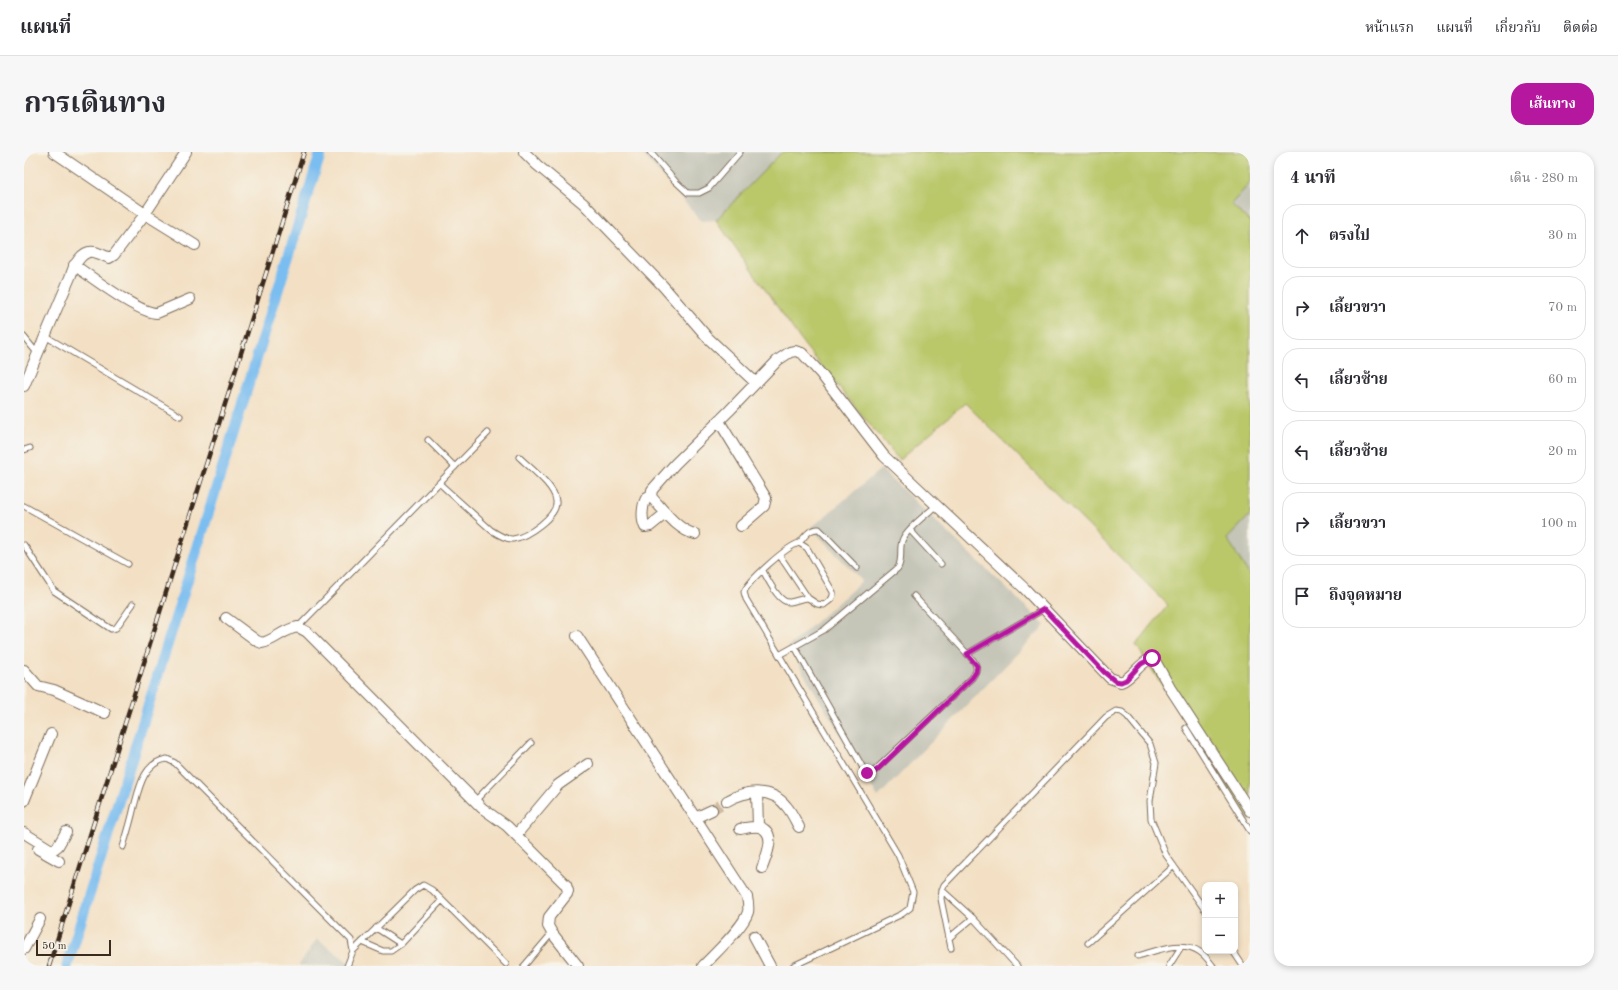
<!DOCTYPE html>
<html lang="th">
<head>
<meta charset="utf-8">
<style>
	:root { --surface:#fff; --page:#f7f7f7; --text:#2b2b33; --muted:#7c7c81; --line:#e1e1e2; --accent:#b5179e }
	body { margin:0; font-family:"Old Standard TT","Noto Serif Thai",serif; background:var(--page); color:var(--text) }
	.controls { position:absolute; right:12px; bottom:12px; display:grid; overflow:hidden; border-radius:8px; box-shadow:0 2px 6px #0003 }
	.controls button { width:36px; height:36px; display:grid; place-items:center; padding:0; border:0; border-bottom:1px solid var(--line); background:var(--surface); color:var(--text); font:20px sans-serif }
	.scale { position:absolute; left:12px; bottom:10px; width:75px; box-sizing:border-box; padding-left:4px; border:2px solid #3b2a1e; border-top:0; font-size:11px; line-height:14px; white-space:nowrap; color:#3b2a1e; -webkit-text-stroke:3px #f7f3e8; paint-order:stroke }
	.stop { position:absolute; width:12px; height:12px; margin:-9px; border:3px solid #b5179e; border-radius:50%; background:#fff }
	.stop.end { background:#b5179e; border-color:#fff; box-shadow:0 1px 4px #0008 }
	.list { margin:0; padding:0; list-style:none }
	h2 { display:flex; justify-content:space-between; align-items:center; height:52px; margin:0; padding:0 16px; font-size:17px }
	h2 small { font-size:13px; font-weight:400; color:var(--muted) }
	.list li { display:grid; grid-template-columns:26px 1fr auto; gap:12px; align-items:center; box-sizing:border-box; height:64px; margin:0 8px 8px; padding:0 8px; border:1px solid var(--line); border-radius:16px }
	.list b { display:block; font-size:15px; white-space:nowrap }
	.list em { font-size:13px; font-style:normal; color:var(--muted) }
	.icon { flex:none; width:22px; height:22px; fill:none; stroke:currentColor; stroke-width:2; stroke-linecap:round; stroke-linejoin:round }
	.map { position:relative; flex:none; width:1226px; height:814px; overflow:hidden; border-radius:16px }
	header { display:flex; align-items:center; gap:24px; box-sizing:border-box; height:56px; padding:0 20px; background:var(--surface); border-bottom:1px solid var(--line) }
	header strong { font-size:19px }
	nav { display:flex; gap:22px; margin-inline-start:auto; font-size:14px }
	.intro { display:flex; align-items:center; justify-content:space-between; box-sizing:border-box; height:96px; padding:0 24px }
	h1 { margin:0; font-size:28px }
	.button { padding:10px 18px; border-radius:16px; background:var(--accent); color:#fff; font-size:14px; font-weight:700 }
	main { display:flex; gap:24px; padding:0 24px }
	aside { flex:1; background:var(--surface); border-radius:16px; box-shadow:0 2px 6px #0003 }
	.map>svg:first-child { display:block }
</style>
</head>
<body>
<header>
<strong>แผนที่</strong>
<nav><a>หน้าแรก</a><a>แผนที่</a><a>เกี่ยวกับ</a><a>ติดต่อ</a></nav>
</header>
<div class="intro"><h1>การเดินทาง</h1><a class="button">เส้นทาง</a></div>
<main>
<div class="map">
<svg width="1226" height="814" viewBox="0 0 1226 814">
	<rect width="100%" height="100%" fill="#f7f3e8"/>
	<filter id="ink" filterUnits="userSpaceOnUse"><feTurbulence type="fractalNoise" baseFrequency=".025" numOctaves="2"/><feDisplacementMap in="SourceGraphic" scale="8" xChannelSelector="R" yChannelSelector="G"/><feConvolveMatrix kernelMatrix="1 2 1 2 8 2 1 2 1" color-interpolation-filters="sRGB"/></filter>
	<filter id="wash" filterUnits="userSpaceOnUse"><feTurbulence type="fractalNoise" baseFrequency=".012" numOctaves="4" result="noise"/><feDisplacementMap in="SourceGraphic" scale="16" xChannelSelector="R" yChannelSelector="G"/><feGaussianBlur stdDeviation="0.9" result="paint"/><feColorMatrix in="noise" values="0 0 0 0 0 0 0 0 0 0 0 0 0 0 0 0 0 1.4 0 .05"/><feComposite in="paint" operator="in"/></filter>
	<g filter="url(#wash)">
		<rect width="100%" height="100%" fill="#f3e0c4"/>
		<path fill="#c5c5b8" d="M617 0H759L692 68 677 69Z
			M1226 31V70L1207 52Z
			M857 317 1021 473 854 645 764 495 838 429 787 376Z
			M1226 363V424L1203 387Z
			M293 787 330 814H274Z"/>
		<path fill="#bac86a" stroke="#7a7944" d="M758 0H1226V31L1207 52 1226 70V363L1203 387 1226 424V669L1112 493 1144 453 941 251 875 308 781 194 692 68Z"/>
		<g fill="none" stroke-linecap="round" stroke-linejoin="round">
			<path stroke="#7abdf0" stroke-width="11" d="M43 814 297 0"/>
		</g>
	</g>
	<g filter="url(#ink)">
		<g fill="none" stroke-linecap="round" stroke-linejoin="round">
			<path stroke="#cebca3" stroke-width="10" stroke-dasharray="10 5" stroke-linecap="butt" d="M688 658 703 649"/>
			<g stroke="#7b6a58" stroke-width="7">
				<path id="service" d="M626 0 651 29 664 41H675L685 36 716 0
					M21 184 156 264
					M0 185 13 201
					M404 288 431 315
					M0 298 6 296
					M415 331 467 378C473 382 482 388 489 387 503 385 534 364 532 349 531 334 505 315 495 305
					M0 354 104 412
					M886 378 917 412
					M775 391C781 385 785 376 795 377L833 416
					M0 393 30 439 87 477 92 476 109 452
					M756 404 784 446
					M739 419C744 427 755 452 766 450 773 449 778 446 784 446L793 452 800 453C805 449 810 447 809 440L783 396 775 391C762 395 725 428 720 440L722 447 874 703 889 740 886 756 878 762 769 814
					M274 475 464 281
					M771 495 839 616 843 621H848L948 526C953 519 954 515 949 508L890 444
					M943 502 1020 457
					M755 503 800 478 874 416C879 406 875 398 878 389 881 378 904 361 913 353
					M1162 576 1226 679
					M451 649 507 591
					M99 695C103 682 107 669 110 655 115 636 120 610 143 607L151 611 327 788 329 799 323 814
					M918 738 917 747 927 796
					M352 776 377 792
					M925 786 949 766
					M338 790 359 799H367L377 792 418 748
					M1064 791 1150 714
					M329 799 391 738 399 733 408 738 482 812
					M1209 799 1219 814
					M1114 804C1132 799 1159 787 1176 800 1181 803 1185 809 1189 814
					M500 814 528 781
					M993 814 949 766 918 738 920 733 1082 565 1092 559 1098 560 1103 564 1126 592 1132 611 1126 649 1127 667 1142 703 1181 758
					M1145 814 1157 795"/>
			</g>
			<g stroke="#7b6a58" stroke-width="12">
				<path id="minor" d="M30 0 121 62 171 93
					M500 0 513 13 560 52 639 134 684 186 732 231
					M50 113C68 125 114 161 133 161L166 147
					M0 234 47 123C50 113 58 98 70 100 75 101 81 104 85 106L90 103 121 62 162 0
					M695 269 742 346 740 354 717 374
					M627 344 623 345C618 352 617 367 621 375L626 374 642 361
					M671 382C654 378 641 360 629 347L627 344 628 338 651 312 705 259 754 208 766 200 771 199 778 201 797 222 860 304 1000 436 1086 526 1097 530C1109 525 1115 511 1128 506L1131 509 1146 536 1226 659
					M202 466 233 489 238 491C251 488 260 477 274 475L283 480 458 656 483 674 542 733 544 739 543 742 525 765 524 774 528 781 554 814
					M553 484 723 745C724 750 725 755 724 760 719 776 691 801 679 814
					M0 518 14 534 30 538 81 561
					M733 641 734 675
					M0 649 27 582
					M703 649C723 638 748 635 763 655 768 661 771 668 775 675
					M671 666 688 658
					M716 677C722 676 729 674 735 675 754 680 742 705 738 716
					M0 681 26 697H30L34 694 42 680
					M492 683 534 633 564 612
					M14 697 35 709
					M730 784 746 814
					M0 797 16 767"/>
			</g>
			<use href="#service" stroke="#fff" stroke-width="5"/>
			<use href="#minor" stroke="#fff" stroke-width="10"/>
			<g stroke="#3b2a1e" stroke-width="4.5">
				<path id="rail" d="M25 814 280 0"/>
			</g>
			<use href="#rail" stroke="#f7f3e8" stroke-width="3" stroke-dasharray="9" stroke-linecap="butt"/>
		</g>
	</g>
	<g fill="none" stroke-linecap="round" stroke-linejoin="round" filter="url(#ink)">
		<path stroke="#b5179e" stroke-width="5" d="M843 621H848L853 618 948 526 952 520 953 514 943 502 1020 457 1080 520 1091 529 1097 530 1102 528 1117 512 1128 506"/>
	</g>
</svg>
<div class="controls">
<button>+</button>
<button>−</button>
</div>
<div class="scale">50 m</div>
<div class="stop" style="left:1128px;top:506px"></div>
<div class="stop end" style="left:843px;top:621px"></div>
</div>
<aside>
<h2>4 นาที<small>เดิน · 280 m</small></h2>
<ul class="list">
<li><svg class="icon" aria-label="ahead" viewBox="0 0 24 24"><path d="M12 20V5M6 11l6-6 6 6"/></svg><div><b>ตรงไป</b></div><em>30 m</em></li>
<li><svg class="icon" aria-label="right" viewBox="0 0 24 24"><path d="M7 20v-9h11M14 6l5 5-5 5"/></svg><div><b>เลี้ยวขวา</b></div><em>70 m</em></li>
<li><svg class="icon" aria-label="left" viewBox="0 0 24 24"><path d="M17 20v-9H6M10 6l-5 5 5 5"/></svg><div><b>เลี้ยวซ้าย</b></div><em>60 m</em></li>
<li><svg class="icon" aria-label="left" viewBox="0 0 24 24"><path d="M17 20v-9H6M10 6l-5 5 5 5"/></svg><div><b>เลี้ยวซ้าย</b></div><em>20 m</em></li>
<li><svg class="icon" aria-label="right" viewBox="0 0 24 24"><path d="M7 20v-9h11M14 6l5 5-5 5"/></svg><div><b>เลี้ยวขวา</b></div><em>100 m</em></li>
<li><svg class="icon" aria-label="arrive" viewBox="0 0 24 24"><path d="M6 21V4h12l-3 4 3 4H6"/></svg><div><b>ถึงจุดหมาย</b></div></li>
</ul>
</aside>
</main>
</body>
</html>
